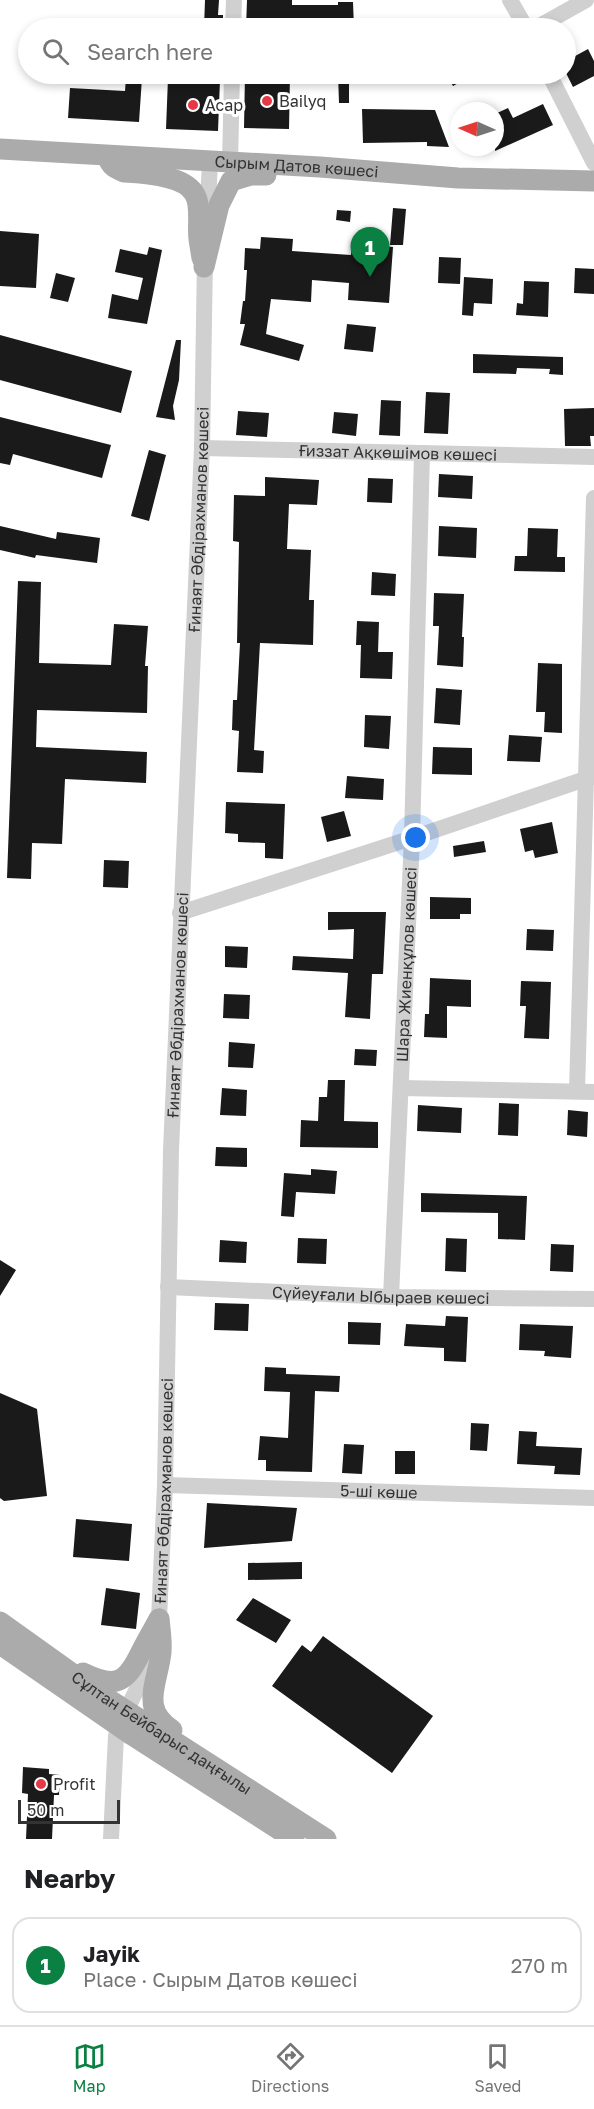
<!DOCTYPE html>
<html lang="en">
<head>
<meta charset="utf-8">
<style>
	:root { --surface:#fff; --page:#f2f2f2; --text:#202124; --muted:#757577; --line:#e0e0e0; --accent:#0b8043 }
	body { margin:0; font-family:"Golos Text",sans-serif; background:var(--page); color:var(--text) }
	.compass { position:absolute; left:450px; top:102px; width:54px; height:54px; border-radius:50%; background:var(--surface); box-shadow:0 3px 9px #0003; rotate:273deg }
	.scale { position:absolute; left:18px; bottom:15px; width:102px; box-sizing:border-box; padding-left:6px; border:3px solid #333; border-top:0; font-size:16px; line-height:21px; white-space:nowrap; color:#333; -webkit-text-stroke:4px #fff; paint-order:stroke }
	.you { position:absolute; left:416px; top:838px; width:21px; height:21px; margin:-15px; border:4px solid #fff; border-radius:50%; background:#1a73e8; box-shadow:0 0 0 9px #1a73e833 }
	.badge { display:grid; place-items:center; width:39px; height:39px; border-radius:50%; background:var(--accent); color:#fff; font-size:20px; font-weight:700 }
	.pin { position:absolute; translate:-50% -50px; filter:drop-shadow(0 2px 3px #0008) }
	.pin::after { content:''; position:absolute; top:32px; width:21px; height:18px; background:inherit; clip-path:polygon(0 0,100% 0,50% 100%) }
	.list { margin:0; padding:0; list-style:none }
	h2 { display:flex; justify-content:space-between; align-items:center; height:78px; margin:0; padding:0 24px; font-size:26px }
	h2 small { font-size:20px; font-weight:400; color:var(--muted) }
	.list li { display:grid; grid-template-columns:39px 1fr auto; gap:18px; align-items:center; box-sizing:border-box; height:96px; margin:0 12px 12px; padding:0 12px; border:2px solid var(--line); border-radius:18px }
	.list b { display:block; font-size:22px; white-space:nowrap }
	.list p { margin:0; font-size:20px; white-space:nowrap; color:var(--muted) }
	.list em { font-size:20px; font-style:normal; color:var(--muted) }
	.icon { flex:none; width:33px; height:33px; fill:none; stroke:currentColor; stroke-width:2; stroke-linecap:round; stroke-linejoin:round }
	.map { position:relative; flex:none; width:594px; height:1839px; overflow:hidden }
	.search { position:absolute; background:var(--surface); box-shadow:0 3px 9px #0003; left:18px; right:18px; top:18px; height:66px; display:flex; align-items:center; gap:15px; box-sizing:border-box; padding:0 21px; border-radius:33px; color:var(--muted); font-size:22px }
	.sheet { height:186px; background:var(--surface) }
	nav { display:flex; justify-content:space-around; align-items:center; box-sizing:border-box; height:84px; border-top:2px solid var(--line); background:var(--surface); font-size:16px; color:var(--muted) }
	nav a { display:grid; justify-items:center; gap:3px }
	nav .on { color:var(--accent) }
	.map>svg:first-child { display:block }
</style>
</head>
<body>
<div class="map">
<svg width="594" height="1839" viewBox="0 0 594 1839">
	<rect width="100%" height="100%" fill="#fff"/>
	<path fill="#1a1a1a" d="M205 0H219L218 15H223V28H204Z
		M247 0H292V5H338V2H353L354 28H338V23H291V28H246Z
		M588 49 594 61V76L573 87 566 73V61Z
		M245 74H290L289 129 244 128Z
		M338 74H349V103H339Z
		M446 74H475L453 86Z
		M126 77 142 78 139 122 68 118 70 88 125 91Z
		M168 78 220 80 218 131 166 129Z
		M543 104 553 125 495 151V114L508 108 513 118Z
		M362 109 435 110 449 147 427 146V142L363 143Z
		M393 208 406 209 403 245H390Z
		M337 210 351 211 350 222 336 220Z
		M0 231 39 234 36 288 0 286Z
		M261 237 293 239 292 251 351 255 352 244 393 247 389 303 348 300 349 283 312 280 311 302 271 299 266 334 304 345 299 361 240 345 245 324H240L243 301H245L247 270H244L245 248 260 249Z
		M149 247 162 250 147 324 108 318 112 294 138 300 143 278 115 272 120 249 147 255Z
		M439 257 461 258 460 284 438 283Z
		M575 268 594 269V294L574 293Z
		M56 273 75 278 68 302 50 298Z
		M464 277 493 279 492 304 474 303 473 316 462 315Z
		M524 281 549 282 548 317 516 315 517 303 523 304Z
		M347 324 376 327 373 352 344 349Z
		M0 335 132 371 121 413 0 380Z
		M176 340H181L179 380 173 406 175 420 156 417Z
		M473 354 563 357V375L549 374 550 369 517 368 516 374 473 373Z
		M426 392 450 393 448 434 424 433Z
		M381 400 401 401 400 436 379 435Z
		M594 408V436H590L591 446H565L564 409Z
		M238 411 269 413 267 437 236 435Z
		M334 412 358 414 356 436 332 433Z
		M0 417 111 445 102 478 13 454 10 465 0 463Z
		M149 450 166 455 149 521 131 516Z
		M439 474 473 476 472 499 438 497Z
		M265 477 319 480 317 505 289 504 287 549 311 550 309 600H314L313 645 260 643 254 750 264 751 263 773 237 772 239 731 232 730 233 700H237L240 643H237L239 542 233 541 234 495 265 496Z
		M368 478 393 479 392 503 367 502Z
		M0 526 56 539 57 532 100 538 97 563 36 555 35 558 0 550Z
		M439 526 477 528 476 558 438 556Z
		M528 528 558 529 557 557H565V572L514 571 515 556H527Z
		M372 572 396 574 395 596 371 595Z
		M18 581 41 582 39 663 111 665 114 624 148 626 145 666H148L147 713 37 710 36 747 147 752 146 783 65 779 62 844 32 843 31 879 7 878Z
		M434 593 464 594 462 637H464L463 667 437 665 439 626H433Z
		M357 621 379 622 378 652H393L392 679 360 678 361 645H356Z
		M538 663 562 664V733L544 732 545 712H536Z
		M436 688 462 690 460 725 434 723Z
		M365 715 391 716 389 749 364 747Z
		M509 735 542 737 540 762 507 761Z
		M433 747 472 748V775L432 774Z
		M347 776 384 779 383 800 345 798Z
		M226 802 285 804 283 859 265 858V843L238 842V834L225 833Z
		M344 811 351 836 327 842 321 817Z
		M552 822 558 853 535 858 533 850 525 852 520 829Z
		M484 841 486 852 454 857 453 846Z
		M104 860 129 861 128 888 103 887Z
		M430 897 471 898V914H460V919H430Z
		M328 912H386L383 974H372L370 1019 345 1017 348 973 292 970 293 956 353 959 354 929 328 930Z
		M527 929 554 930 553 951 526 950Z
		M225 946 248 947 247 968 225 967Z
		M430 978 471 980V1007L447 1006V1038L424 1037 425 1014H429Z
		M521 981 551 982 549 1039 524 1038 526 1006H520Z
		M224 994 250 995 249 1019 223 1018Z
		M229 1042 255 1044 253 1068 228 1067Z
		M355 1049 377 1050 376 1066 354 1065Z
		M328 1080H345L344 1121 378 1122V1148L300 1147 301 1120 318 1121 319 1097H327Z
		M222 1088 247 1090 246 1116 220 1115Z
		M499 1103 519 1104 518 1136 498 1135Z
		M418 1105 462 1108 461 1133 417 1131Z
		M568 1110 588 1112 587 1137 567 1135Z
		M216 1147 247 1148V1167L215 1166Z
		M311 1169 337 1171 335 1194 296 1192 294 1217 281 1216 284 1173 311 1175Z
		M421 1193 527 1196 525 1240 498 1239V1213L421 1212Z
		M298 1238 327 1239 326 1264 297 1263Z
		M446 1238 467 1239 466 1272 445 1271Z
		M220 1240 247 1242 246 1263 219 1262Z
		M551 1244 574 1245 573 1272 550 1271Z
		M0 1260 16 1270 0 1296Z
		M215 1303 249 1304 248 1331 214 1330Z
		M446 1316 468 1317 466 1362 444 1361V1348L404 1346 406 1324 445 1326Z
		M348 1322 381 1323 380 1345 348 1344Z
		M520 1324 573 1326 571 1358 544 1356 545 1351 519 1350Z
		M265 1367 286 1368V1374L340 1376 339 1392 315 1391 312 1472 266 1471V1460H258L260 1436 288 1438 290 1392 264 1391Z
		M0 1393 37 1409 47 1496 4 1501 0 1498Z
		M471 1423 489 1424 487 1451 470 1450Z
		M519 1431 537 1432 536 1446 582 1448 580 1475 554 1474 555 1466 517 1464Z
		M344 1444 364 1445 362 1474 342 1473Z
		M395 1451H415V1474H395Z
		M207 1503 297 1508 292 1541 204 1548Z
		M76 1519 132 1524 129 1561 73 1557Z
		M302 1562V1579L248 1580V1563Z
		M106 1588 140 1593 136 1629 101 1625Z
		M253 1598 291 1620 276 1643 236 1620Z
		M323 1636 433 1716 392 1773 272 1686 302 1645 311 1652Z
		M23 1767 49 1769V1774L60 1775 59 1795H54L52 1839H26L28 1794 22 1793Z"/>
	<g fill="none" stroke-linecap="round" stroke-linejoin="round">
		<g stroke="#d0d0d0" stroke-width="16">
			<path d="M510 0 526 28"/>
			<path d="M233 28 234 0"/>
			<path d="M536 28 586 0"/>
			<path d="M549 74 594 163"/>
			<path d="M230 163 232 74"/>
			<path d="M207 222 210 162"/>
			<path id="s1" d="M202 448 594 457"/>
			<path d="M180 913 412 838 594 776"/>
			<path d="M401 1088 594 1092"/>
			<path d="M577 1091 594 498"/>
			<path id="s2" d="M168 1287 391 1297 594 1299"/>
			<path id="s3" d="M391 1297 412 838 422 453"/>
			<path id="s4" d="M165 1485 594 1498"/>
			<path id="s5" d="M111 1839 116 1736 119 1726 150 1662 159 1619 165 1485 171 1150 202 448 205 257"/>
		</g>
		<g stroke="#ababab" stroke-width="21">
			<path id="s6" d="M0 149 320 167 458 178 594 181"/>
			<path d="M107 156C111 166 114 168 124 172 143 173 183 175 194 193 202 205 197 225 199 239 200 246 201 252 202 258"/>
			<path d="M204 267 219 205 231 181 251 175H266"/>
			<path d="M159 1619C160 1629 162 1641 161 1652 158 1683 139 1708 172 1730"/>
			<path id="s7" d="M0 1622 105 1697 326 1839"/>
			<path d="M0 1644 132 1735 294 1839"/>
			<path d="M83 1673C116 1689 126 1683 141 1652 147 1640 153 1630 159 1619"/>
		</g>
	</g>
	<g fill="#e63946" stroke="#fff" stroke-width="2">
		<circle cx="267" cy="101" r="6"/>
		<circle cx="193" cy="105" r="6"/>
		<circle cx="41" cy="1784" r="6"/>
	</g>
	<g text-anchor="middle" stroke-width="6" stroke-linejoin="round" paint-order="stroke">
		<g font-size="16" fill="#333" stroke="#fff" text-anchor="start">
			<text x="279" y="107">Bailyq</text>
			<text x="205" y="111">Асар</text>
			<text x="53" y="1790">Profit</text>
		</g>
		<g font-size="16" fill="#333" stroke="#fff">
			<text dy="6" stroke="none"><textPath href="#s6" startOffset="297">Сырым Датов көшесі</textPath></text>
			<text dy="6" stroke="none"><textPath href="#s1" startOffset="196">Ғиззат Ақкөшімов көшесi</textPath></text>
			<text dy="6" stroke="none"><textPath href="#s5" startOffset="1329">Ғинаят Әбдірахманов көшесі</textPath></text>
			<text dy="6" stroke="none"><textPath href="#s3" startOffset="333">Шара Жиенқұлов көшесі</textPath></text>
			<text dy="6" stroke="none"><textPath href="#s5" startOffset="843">Ғинаят Әбдірахманов көшесі</textPath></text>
			<text dy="6" stroke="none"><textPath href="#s2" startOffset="213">Сүйеуғали Ыбыраев көшесi</textPath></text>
			<text dy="6" stroke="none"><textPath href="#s5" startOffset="357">Ғинаят Әбдірахманов көшесі</textPath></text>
			<text dy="6" stroke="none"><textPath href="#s4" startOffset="214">5-шi көше</textPath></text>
			<text dy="6" stroke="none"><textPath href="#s7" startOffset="196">Сұлтан Бейбарыс даңғылы</textPath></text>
		</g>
	</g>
</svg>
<svg class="compass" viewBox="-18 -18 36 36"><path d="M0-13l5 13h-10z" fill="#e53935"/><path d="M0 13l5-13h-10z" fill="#757577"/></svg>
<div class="scale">50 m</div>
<div class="you"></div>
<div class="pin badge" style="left:370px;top:277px">1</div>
<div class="search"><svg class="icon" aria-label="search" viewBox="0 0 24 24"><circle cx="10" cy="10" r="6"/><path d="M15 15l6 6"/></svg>Search here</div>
</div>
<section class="sheet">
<h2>Nearby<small></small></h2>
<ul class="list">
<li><span class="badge">1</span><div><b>Jayik</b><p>Place · Сырым Датов көшесі</p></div><em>270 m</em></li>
</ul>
</section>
<nav>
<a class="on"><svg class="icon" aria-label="map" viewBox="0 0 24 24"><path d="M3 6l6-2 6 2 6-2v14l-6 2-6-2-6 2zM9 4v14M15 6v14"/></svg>Map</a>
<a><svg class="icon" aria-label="directions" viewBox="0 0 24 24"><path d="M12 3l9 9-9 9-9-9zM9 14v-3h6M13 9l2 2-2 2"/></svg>Directions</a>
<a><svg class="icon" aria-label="saved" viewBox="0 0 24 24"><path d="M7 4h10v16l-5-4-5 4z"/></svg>Saved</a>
</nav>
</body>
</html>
